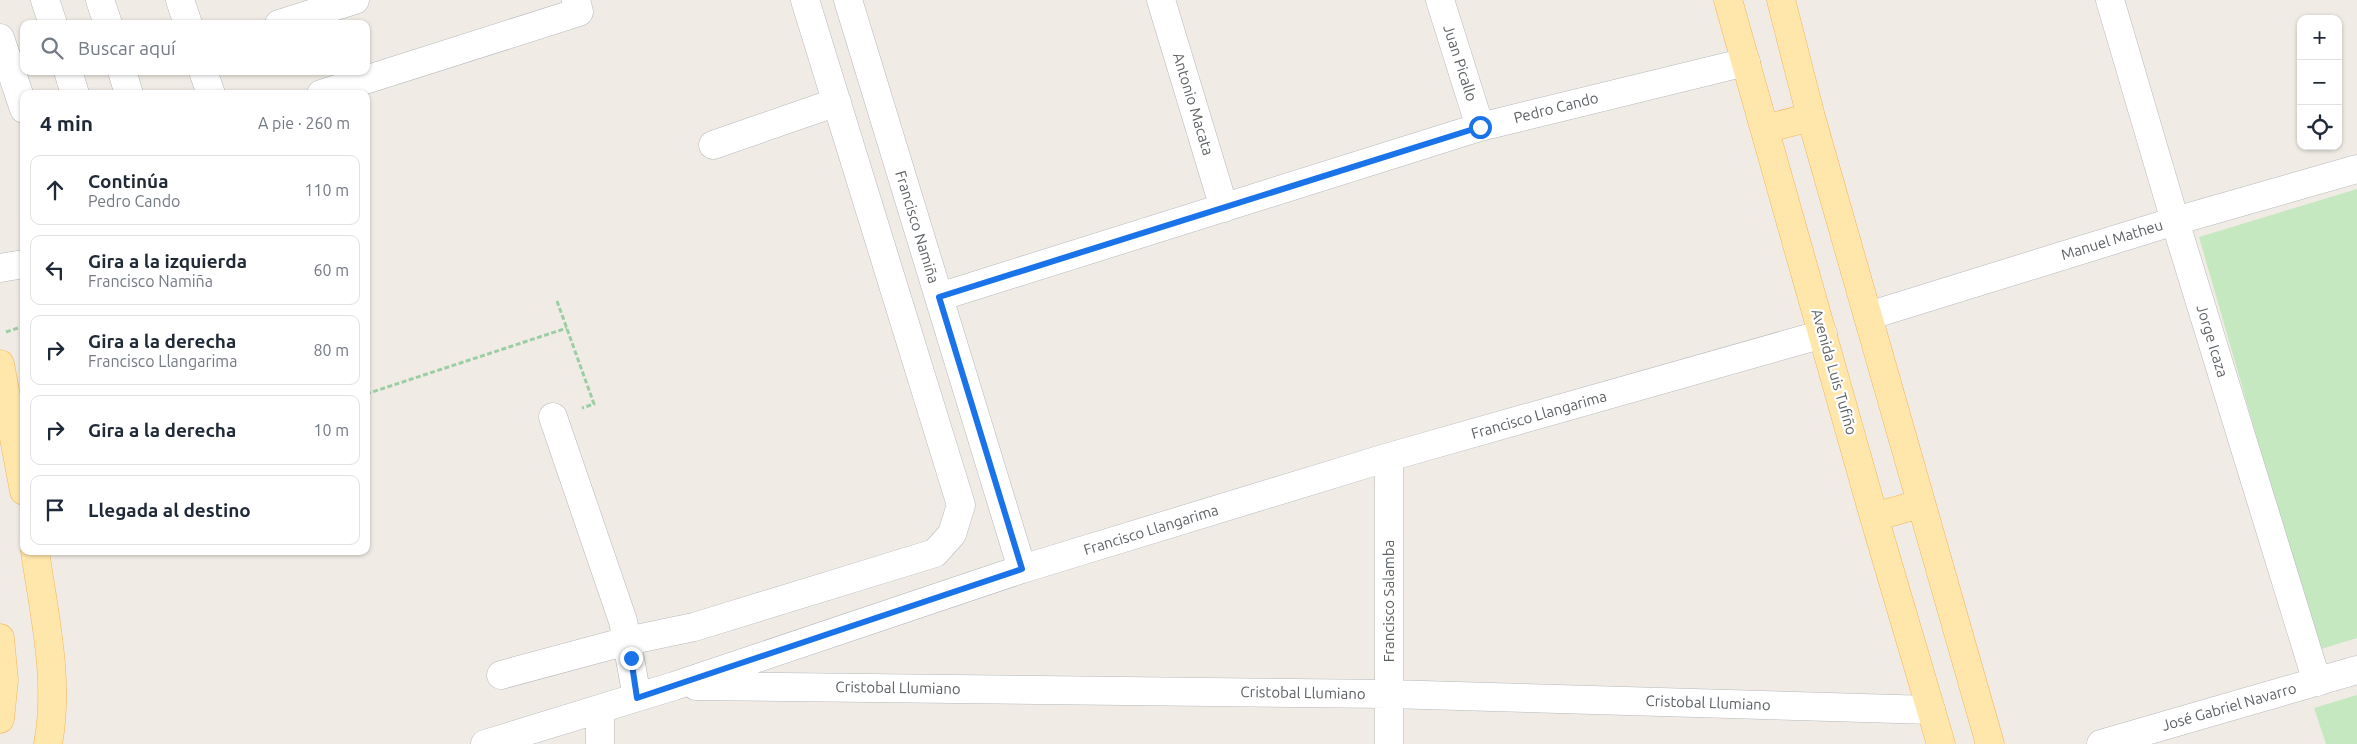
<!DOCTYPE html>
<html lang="es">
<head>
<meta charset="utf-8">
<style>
	:root { --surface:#fff; --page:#f6f6f7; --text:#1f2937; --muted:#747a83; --line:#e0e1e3 }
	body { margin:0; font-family:Ubuntu,sans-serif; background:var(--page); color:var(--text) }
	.controls { position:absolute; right:15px; top:15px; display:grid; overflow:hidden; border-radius:10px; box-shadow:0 1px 4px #0004 }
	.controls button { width:45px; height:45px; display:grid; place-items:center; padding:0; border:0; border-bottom:1px solid var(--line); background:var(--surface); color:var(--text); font:25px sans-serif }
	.stop { position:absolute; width:15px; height:15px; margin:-11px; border:4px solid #1a73e8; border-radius:50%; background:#fff }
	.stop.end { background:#1a73e8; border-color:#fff; box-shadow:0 1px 5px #0008 }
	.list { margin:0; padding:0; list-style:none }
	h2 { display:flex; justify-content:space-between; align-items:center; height:65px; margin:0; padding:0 20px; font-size:21px }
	h2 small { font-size:16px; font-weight:400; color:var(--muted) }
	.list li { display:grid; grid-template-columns:32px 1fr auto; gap:15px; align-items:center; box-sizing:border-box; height:70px; margin:0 10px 10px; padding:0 10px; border:1px solid var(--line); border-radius:10px }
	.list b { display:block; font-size:19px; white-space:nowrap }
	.list p { margin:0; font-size:16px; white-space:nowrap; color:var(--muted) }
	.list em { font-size:16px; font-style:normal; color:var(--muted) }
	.icon { flex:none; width:28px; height:28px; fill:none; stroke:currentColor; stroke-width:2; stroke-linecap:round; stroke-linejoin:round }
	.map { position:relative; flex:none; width:2357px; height:744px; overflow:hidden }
	.search { position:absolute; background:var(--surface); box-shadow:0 1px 4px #0004; left:20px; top:20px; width:350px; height:55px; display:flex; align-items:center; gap:12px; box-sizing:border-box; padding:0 18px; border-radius:10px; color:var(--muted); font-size:19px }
	.panel { position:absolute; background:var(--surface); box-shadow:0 1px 4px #0004; left:20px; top:90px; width:350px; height:465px; border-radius:10px }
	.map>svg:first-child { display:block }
</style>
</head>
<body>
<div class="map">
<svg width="2357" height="744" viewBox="0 0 2357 744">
	<rect width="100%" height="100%" fill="#f0ece5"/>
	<path fill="#c6e8c1" d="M2357 189V638L2318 650 2199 237Z
		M2357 695V744H2326L2314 708Z"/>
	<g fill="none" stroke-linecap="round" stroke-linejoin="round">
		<g stroke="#b5b9bc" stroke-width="29">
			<path id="minor" d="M45 0 53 24
				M100 0 108 24
				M180 0 188 24
				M848 0 1022 569
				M1161 0 1224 208
				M1440 0 1480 127
				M2110 0 2175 221 2317 682
				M279 24 355 0
				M0 38 24 109
				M68 71 75 94
				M122 71 129 94
				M203 71 211 94
				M321 94 579 12 576 0
				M713 145 837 102
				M0 268 24 264
				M939 297 1480 127 1746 62
				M1868 316 2175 221 2357 169
				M553 417 623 621 637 697
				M1389 457V744
				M501 675 627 641 694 627 935 553 952 534 961 505 805 0
				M696 686 1389 694 1931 710
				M485 744 674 686 1022 569 1389 457 1823 334
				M600 744V709
				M2101 744 2357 670"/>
		</g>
		<g stroke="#f7b457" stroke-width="29">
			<path id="major" d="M1728 0 1874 517 1941 744
				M1781 0 1811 117 1990 744
				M1765 129 1811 117
				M0 364 24 491
				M1874 517 1920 504
				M35 551C44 614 60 681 48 744
				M0 638 4 680 0 719"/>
		</g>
		<path stroke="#9ccea3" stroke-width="3" stroke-dasharray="5 2.5" stroke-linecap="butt" d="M557 301 594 404 582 408
			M6 332 24 326
			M366 394 567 328"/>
		<use href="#minor" stroke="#fff" stroke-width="28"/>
		<use href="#major" stroke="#ffe6ab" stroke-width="28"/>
	</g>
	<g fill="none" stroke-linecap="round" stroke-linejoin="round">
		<path stroke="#1a73e8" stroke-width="6" d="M631 658 637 698 1022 569 939 297 1480 127"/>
	</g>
	<g text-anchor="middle" stroke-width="4.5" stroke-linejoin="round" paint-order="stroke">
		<g font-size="15" fill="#5d6266" stroke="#fff">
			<text transform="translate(1460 63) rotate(72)" y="5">Juan Picallo</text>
			<text transform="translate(1193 104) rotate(73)" y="5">Antonio Macata</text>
			<text transform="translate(1556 108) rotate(-14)" y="5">Pedro Cando</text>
			<text transform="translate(917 227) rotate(73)" y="5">Francisco Namiña</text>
			<text transform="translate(2112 240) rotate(-17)" y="5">Manuel Matheu</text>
			<text transform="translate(2212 341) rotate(73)" y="5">Jorge Icaza</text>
			<text transform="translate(1834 372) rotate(74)" y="5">Avenida Luis Tufiño</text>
			<text transform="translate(1539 415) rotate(-16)" y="5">Francisco Llangarima</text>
			<text transform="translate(1151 530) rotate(-17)" y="5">Francisco Llangarima</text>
			<text transform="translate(1389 601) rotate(-90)" y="5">Francisco Salamba</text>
			<text transform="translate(898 688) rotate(1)" y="5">Cristobal Llumiano</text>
			<text transform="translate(1303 693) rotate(1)" y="5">Cristobal Llumiano</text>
			<text transform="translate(1708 703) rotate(2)" y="5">Cristobal Llumiano</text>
			<text transform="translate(2229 707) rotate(-16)" y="5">José Gabriel Navarro</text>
		</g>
	</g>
</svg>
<div class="controls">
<button>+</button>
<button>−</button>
<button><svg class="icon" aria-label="locate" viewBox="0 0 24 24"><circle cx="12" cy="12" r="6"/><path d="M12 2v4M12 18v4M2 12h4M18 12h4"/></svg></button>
</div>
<div class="stop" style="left:1480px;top:127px"></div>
<div class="stop end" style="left:631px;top:658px"></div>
<div class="search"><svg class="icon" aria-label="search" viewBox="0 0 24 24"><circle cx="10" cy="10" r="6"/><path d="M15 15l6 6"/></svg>Buscar aquí</div>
<section class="panel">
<h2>4 min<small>A pie · 260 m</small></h2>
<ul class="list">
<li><svg class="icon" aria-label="ahead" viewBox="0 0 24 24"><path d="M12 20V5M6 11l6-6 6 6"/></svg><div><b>Continúa</b><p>Pedro Cando</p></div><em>110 m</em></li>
<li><svg class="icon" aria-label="left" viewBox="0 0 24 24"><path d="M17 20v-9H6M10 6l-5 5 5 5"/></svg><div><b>Gira a la izquierda</b><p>Francisco Namiña</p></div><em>60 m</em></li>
<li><svg class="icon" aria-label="right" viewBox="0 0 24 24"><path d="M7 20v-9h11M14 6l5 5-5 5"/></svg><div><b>Gira a la derecha</b><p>Francisco Llangarima</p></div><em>80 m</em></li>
<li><svg class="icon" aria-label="right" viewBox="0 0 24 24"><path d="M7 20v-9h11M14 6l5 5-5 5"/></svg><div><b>Gira a la derecha</b></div><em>10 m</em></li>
<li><svg class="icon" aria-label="arrive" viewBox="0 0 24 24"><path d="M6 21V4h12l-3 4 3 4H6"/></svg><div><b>Llegada al destino</b></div></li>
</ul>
</section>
</div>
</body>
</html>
